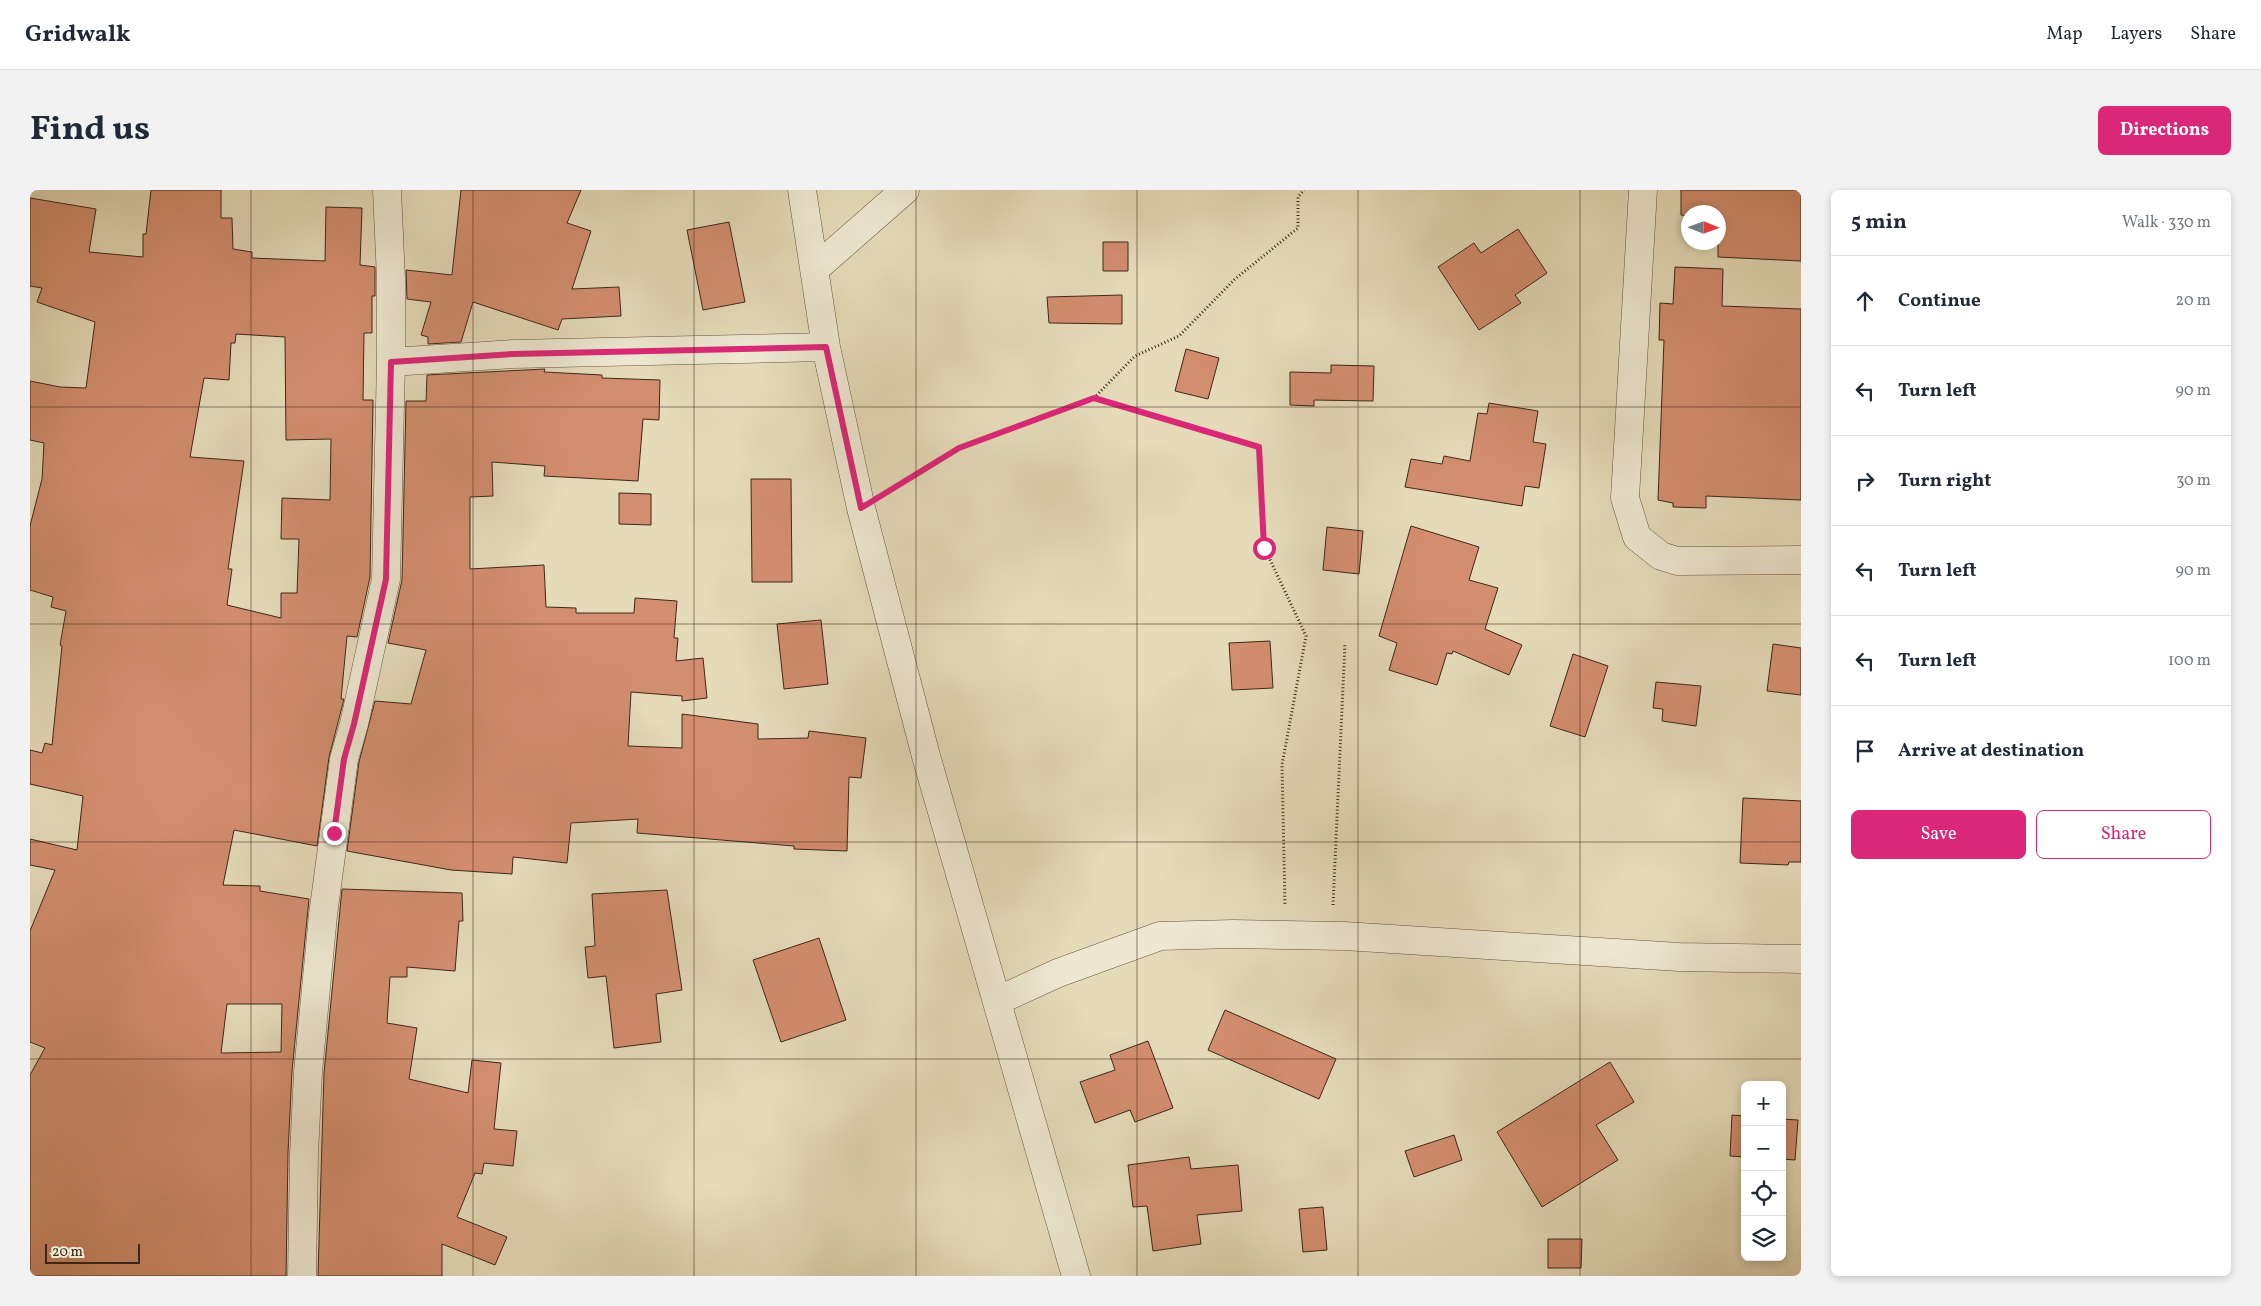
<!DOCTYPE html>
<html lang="en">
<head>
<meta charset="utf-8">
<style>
	:root { --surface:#fff; --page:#f2f2f3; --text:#1f2937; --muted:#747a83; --line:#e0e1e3; --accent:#db2777 }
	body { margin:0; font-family:Vollkorn,serif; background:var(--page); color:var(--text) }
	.controls { position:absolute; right:15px; bottom:15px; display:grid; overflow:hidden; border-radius:8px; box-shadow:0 2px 8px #0003 }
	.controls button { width:45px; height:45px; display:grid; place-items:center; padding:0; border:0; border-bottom:1px solid var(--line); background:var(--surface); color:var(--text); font:25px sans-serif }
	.compass { position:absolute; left:1651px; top:15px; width:45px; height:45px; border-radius:50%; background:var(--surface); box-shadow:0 2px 8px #0003; rotate:91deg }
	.scale { position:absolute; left:15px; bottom:12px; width:95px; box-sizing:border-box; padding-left:5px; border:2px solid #3e261b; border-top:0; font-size:14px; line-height:18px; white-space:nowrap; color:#3e261b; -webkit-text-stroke:4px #eee8d2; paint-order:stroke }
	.stop { position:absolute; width:15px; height:15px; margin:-11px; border:4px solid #db2777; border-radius:50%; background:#fff }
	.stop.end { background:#db2777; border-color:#fff; box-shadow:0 1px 5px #0008 }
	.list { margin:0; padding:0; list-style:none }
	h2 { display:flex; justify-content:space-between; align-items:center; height:65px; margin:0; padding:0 20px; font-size:21px }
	h2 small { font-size:16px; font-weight:400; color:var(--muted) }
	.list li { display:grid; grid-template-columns:32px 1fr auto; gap:15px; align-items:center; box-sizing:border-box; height:90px; padding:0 20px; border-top:1px solid var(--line) }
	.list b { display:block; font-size:19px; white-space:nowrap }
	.list em { font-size:16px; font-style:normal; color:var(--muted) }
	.actions { display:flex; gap:10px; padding:15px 20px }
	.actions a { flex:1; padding:11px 0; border:1px solid var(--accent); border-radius:8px; text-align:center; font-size:18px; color:var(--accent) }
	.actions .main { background:var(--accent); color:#fff }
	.icon { flex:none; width:28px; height:28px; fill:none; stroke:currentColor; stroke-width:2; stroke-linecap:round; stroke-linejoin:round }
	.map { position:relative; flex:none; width:1771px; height:1086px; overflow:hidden; border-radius:8px }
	header { display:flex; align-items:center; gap:30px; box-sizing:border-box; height:70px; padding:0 25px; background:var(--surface); border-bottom:1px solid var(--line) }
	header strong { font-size:24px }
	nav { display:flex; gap:28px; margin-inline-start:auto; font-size:18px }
	.intro { display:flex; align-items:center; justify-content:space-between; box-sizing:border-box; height:120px; padding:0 30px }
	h1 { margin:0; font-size:35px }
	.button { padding:12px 22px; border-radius:8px; background:var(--accent); color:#fff; font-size:18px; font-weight:700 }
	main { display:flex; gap:30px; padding:0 30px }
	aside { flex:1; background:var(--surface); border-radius:8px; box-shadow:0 2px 8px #0003 }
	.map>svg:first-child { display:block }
</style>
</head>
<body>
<header>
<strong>Gridwalk</strong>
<nav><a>Map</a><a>Layers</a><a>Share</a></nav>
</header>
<div class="intro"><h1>Find us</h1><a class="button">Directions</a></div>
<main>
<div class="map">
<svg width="1771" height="1086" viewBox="0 0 1771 1086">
	<rect width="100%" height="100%" fill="#e5dbb9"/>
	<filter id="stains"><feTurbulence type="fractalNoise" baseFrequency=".004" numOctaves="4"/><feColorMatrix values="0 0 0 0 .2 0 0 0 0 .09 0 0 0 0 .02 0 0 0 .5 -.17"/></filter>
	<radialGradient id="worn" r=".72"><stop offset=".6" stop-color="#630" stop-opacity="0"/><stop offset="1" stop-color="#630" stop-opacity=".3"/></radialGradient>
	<path fill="#d38e6f" stroke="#3e261b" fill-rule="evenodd" d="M121 0H191V28H202L203 59 222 62V68L295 71 296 17 332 18 330 75 345 77V106H342V143H334L333 210H343L340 387 327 447 317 446 311 509H314L299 567 287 656 204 640 193 695 230 696V701L279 709 262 881 258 963 256 1086H0V885L15 858 0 852V741L25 680 0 675V649L47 660 53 606 0 594V560L12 563 15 553 22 555 32 456 30 455 36 421 21 417 23 407 0 400V336L12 289 14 253 0 250V191L30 197 56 198 65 132 7 112 12 98 0 96V8L66 19 59 62 113 67V44H116ZM206 144 255 147 256 250 301 249 300 310 252 308 251 349H269L267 403H251V428L197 415 202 379H198L214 271 160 267 174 188 199 190 201 153H205ZM197 814H252L251 862 191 863Z
		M431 0H551L537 33 561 41 542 99 589 97 591 126 532 129 528 140 443 112 431 152 398 154V147L391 145 401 112 377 109 376 80 422 85Z
		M1651 0H1771V71L1688 67V22H1658V26L1651 25Z
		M699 32 715 112 673 120 657 40Z
		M1488 39 1517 83 1485 105 1491 113 1449 140 1408 77 1444 53 1451 63Z
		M1073 52H1098V81H1073Z
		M1645 77 1693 79 1692 116 1771 119V310L1676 306V318L1643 317V313L1628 310 1634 150H1629L1630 113 1643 114Z
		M1092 105V134L1019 133 1017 107Z
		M1156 159 1189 168 1178 209 1145 201Z
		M1301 175 1344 176 1343 211 1284 210V216L1260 215V182L1301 183Z
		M515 179 514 182 572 185V188L630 190 629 230 613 229 608 291 514 286 515 276 462 272 463 306 440 307V379L514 375 516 417 546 418V423H604L605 408 647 411 644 448H648L646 471 673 468 677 508 652 511V506L601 502 598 556 652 558V524L728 534V549L778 548 779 541 836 548 831 588 819 587 817 661 764 659V656L607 643 608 629 541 633 537 673 483 667 482 684 421 680 317 661 329 572 345 511 381 514 396 460 358 453 372 390 376 211H396L397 185Z
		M1459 213 1508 221 1503 252 1516 254 1509 298 1495 296 1492 316 1375 297 1381 269 1412 274 1414 266 1440 271 1448 223 1457 224Z
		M721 289H761L762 392H722Z
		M589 303 621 304V335L589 334Z
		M1381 336 1449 357 1439 390 1468 398 1455 439 1492 455 1479 485 1423 461 1422 464 1417 463 1407 495 1359 480 1367 453 1349 446Z
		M1297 337 1333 341 1329 384 1293 380Z
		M791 430 798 494 754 499 747 434Z
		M1240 451 1243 498 1202 500 1199 453Z
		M1743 454 1771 458V505L1737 501Z
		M1543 464 1578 476 1555 547 1520 536Z
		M1626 492 1671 496 1666 536 1632 531 1633 519 1623 518Z
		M1713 608 1771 611V672H1759L1758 675 1710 673Z
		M312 699 432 703 433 731H429L425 781 377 777V787H360L357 833 387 838 379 889 438 903 442 870 471 873 464 939 487 941 483 976 454 973 452 984 445 983 427 1027 477 1047 465 1075 412 1054V1086H288L294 883Z
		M637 700 652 800 626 804 631 852 584 858 576 786 558 788 555 757 565 756 562 704Z
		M789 748 816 830 751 852 723 770Z
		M1195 820 1306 869 1289 909 1178 860Z
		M1118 851 1143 918 1105 932 1100 920 1065 933 1050 892 1085 880 1080 865Z
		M1580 872 1604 912 1566 935 1588 970 1512 1017 1467 942Z
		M1702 925 1715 926V967L1700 966Z
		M1752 929 1768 930 1765 970 1752 969Z
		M1424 945 1432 970 1384 987 1375 961Z
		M1159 967 1161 979 1208 975 1212 1021 1167 1025 1171 1054 1123 1061 1117 1016 1103 1017 1098 975Z
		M1293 1017 1297 1060 1273 1062 1269 1019Z
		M1518 1049H1552L1551 1078H1518Z"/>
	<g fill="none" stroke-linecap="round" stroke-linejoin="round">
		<g stroke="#685342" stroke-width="29">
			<path id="minor" d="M772 0 796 157 831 318 896 566 1046 1086
				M1613 0 1595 308 1607 347 1631 366 1647 371 1771 370
				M786 78 875 0
				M361 172 483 164 796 157
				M967 811 1028 783 1130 746 1203 744 1314 746 1649 767 1771 769
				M272 1086 274 964 278 882 293 725 314 569 324 534 356 389 361 172V89L357 0"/>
		</g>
		<path stroke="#3e261b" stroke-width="3" stroke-dasharray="1 2.5" stroke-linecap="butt" d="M1064 208 1105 166 1149 146 1205 89 1268 38V7L1274 0
			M857 302 929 258 1064 208 1229 257 1234 357 1276 446 1252 575 1255 716
			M1303 715 1315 453"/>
		<use href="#minor" stroke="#eee8d2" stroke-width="28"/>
	</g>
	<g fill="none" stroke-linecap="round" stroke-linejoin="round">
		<path stroke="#db2777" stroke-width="6" d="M304 643 314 569 324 534 356 389 361 172 483 164 796 157 831 318 929 258 1064 208 1229 257 1234 358"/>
	</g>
	<path fill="none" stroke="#3e261b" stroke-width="1" stroke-opacity="0.55" d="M221 0V1086M443 0V1086M664 0V1086M886 0V1086M1107 0V1086M1328 0V1086M1550 0V1086M0 217H1771M0 434H1771M0 652H1771M0 869H1771"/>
	<rect width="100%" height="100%" filter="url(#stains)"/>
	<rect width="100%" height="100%" fill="url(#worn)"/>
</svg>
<div class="controls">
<button>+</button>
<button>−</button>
<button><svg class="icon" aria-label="locate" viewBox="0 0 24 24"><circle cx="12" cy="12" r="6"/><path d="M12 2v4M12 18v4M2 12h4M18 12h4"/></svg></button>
<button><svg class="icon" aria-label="layers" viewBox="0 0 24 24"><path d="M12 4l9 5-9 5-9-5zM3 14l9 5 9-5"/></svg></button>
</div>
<svg class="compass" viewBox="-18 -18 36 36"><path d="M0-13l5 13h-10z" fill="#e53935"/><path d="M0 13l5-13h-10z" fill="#747a83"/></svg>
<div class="scale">20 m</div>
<div class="stop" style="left:1234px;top:358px"></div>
<div class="stop end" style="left:304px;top:643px"></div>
</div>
<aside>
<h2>5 min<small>Walk · 330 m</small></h2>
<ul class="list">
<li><svg class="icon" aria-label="ahead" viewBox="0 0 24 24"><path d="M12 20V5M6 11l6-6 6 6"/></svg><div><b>Continue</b></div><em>20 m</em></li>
<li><svg class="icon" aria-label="left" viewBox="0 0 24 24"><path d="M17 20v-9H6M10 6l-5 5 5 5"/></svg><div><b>Turn left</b></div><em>90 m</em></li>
<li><svg class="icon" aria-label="right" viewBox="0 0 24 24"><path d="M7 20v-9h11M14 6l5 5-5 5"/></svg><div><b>Turn right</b></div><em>30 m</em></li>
<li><svg class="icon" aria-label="left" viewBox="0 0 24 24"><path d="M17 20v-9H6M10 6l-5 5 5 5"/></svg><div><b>Turn left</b></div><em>90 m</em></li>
<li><svg class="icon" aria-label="left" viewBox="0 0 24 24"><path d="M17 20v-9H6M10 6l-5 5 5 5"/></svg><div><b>Turn left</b></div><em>100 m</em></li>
<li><svg class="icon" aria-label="arrive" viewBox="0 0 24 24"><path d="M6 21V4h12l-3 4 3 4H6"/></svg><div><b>Arrive at destination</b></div></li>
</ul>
<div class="actions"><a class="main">Save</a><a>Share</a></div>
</aside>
</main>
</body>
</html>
